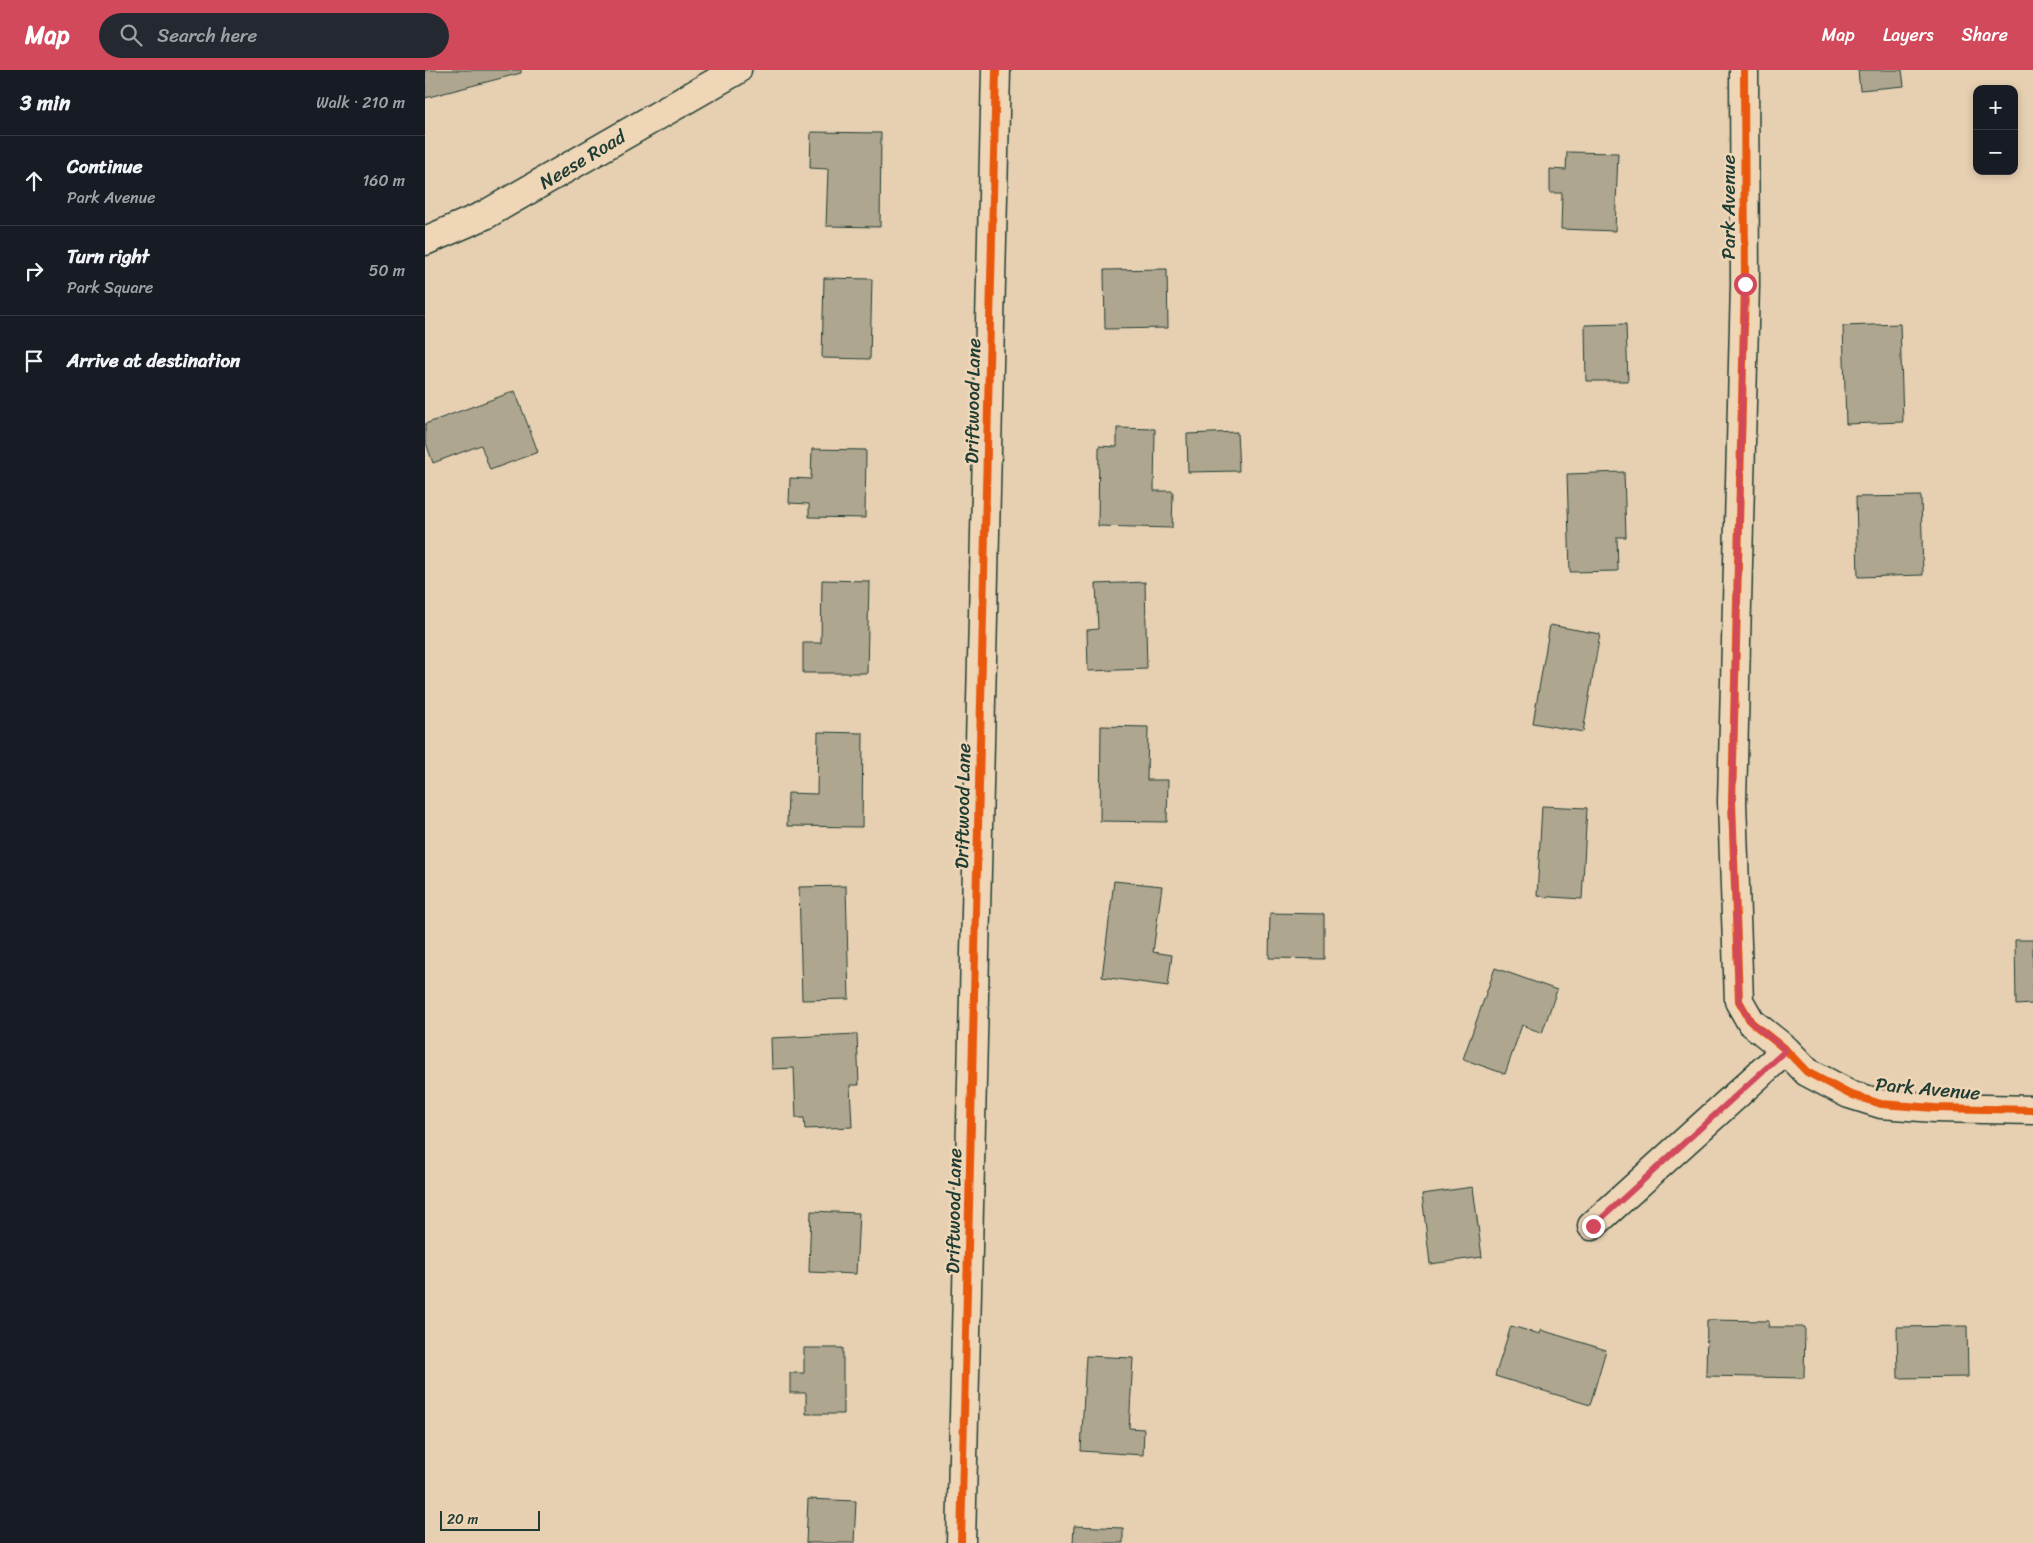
<!DOCTYPE html>
<html lang="en">
<head>
<meta charset="utf-8">
<style>
	:root { --surface:#171b24; --page:#242831; --text:#f1f3f6; --muted:#9ea1a6; --line:#363941; --accent:#d1495b }
	body { margin:0; font-family:Sriracha,sans-serif; background:var(--page); color:var(--text) }
	.controls { position:absolute; right:15px; top:15px; display:grid; overflow:hidden; border-radius:10px; box-shadow:0 2px 8px #0003 }
	.controls button { width:45px; height:45px; display:grid; place-items:center; padding:0; border:0; border-bottom:1px solid var(--line); background:var(--surface); color:var(--text); font:25px sans-serif }
	.scale { position:absolute; left:15px; bottom:12px; width:100px; box-sizing:border-box; padding-left:5px; border:2px solid #1f3d34; border-top:0; font-size:14px; line-height:18px; white-space:nowrap; color:#1f3d34; -webkit-text-stroke:4px #efd6b7; paint-order:stroke }
	.stop { position:absolute; width:15px; height:15px; margin:-11px; border:4px solid #d1495b; border-radius:50%; background:#fff }
	.stop.end { background:#d1495b; border-color:#fff; box-shadow:0 1px 5px #0008 }
	.list { margin:0; padding:0; list-style:none }
	h2 { display:flex; justify-content:space-between; align-items:center; height:65px; margin:0; padding:0 20px; font-size:21px }
	h2 small { font-size:16px; font-weight:400; color:var(--muted) }
	.list li { display:grid; grid-template-columns:32px 1fr auto; gap:15px; align-items:center; box-sizing:border-box; height:90px; padding:0 20px; border-top:1px solid var(--line) }
	.list b { display:block; font-size:19px; white-space:nowrap }
	.list p { margin:0; font-size:16px; white-space:nowrap; color:var(--muted) }
	.list em { font-size:16px; font-style:normal; color:var(--muted) }
	.icon { flex:none; width:28px; height:28px; fill:none; stroke:currentColor; stroke-width:2; stroke-linecap:round; stroke-linejoin:round }
	.map { position:relative; flex:none; width:1608px; height:1473px; overflow:hidden }
	header { display:flex; align-items:center; gap:30px; box-sizing:border-box; height:70px; padding:0 25px; background:var(--accent); color:#fff }
	header strong { font-size:24px }
	nav { display:flex; gap:28px; margin-inline-start:auto; font-size:18px }
	.search { width:350px; height:45px; background:var(--page); display:flex; align-items:center; gap:12px; box-sizing:border-box; padding:0 18px; border-radius:28px; color:var(--muted); font-size:19px }
	main { display:flex }
	aside { flex:1; background:var(--surface) }
	.map>svg:first-child { display:block }
</style>
</head>
<body>
<header>
<strong>Map</strong>
<div class="search"><svg class="icon" aria-label="search" viewBox="0 0 24 24"><circle cx="10" cy="10" r="6"/><path d="M15 15l6 6"/></svg>Search here</div>
<nav><a>Map</a><a>Layers</a><a>Share</a></nav>
</header>
<main>
<aside>
<h2>3 min<small>Walk · 210 m</small></h2>
<ul class="list">
<li><svg class="icon" aria-label="ahead" viewBox="0 0 24 24"><path d="M12 20V5M6 11l6-6 6 6"/></svg><div><b>Continue</b><p>Park Avenue</p></div><em>160 m</em></li>
<li><svg class="icon" aria-label="right" viewBox="0 0 24 24"><path d="M7 20v-9h11M14 6l5 5-5 5"/></svg><div><b>Turn right</b><p>Park Square</p></div><em>50 m</em></li>
<li><svg class="icon" aria-label="arrive" viewBox="0 0 24 24"><path d="M6 21V4h12l-3 4 3 4H6"/></svg><div><b>Arrive at destination</b></div></li>
</ul>
</aside>
<div class="map">
<svg width="1608" height="1473" viewBox="0 0 1608 1473">
	<rect width="100%" height="100%" fill="#e7d0b2"/>
	<filter id="ink" filterUnits="userSpaceOnUse"><feTurbulence type="fractalNoise" baseFrequency=".02" numOctaves="2"/><feDisplacementMap in="SourceGraphic" scale="10" xChannelSelector="R" yChannelSelector="G"/><feConvolveMatrix kernelMatrix="1 2 1 2 8 2 1 2 1" color-interpolation-filters="sRGB"/></filter>
	<g filter="url(#ink)">
		<path fill="#afa68f" stroke="#1f3d34" d="M0 0H96V3L0 28Z
			M1433 0H1477L1479 16 1435 20Z
			M386 62 456 63 455 157 401 156 403 99 385 98Z
			M1142 82 1193 83 1190 161 1136 159 1137 123H1125V99L1141 100Z
			M742 199 743 258 680 259 679 200Z
			M399 208 447 209 445 289 397 288Z
			M1201 254 1203 311H1161L1160 255Z
			M1475 254 1478 352 1421 354 1418 256Z
			M90 321 113 382 65 400 56 375 8 393 0 370V354Z
			M692 358 730 359 729 421H748L747 458 673 456 674 376 692 377Z
			M812 362 814 401 763 402 762 364Z
			M387 379 441 380 440 448 384 447V434L364 433 365 408 386 409Z
			M1199 402 1201 467H1192L1193 501 1145 502 1142 404Z
			M1496 426 1498 505 1433 507 1431 427Z
			M397 510 444 511 442 603H378V573H396Z
			M720 512 722 599 663 601 662 560 673 559 671 514Z
			M1125 555 1175 564 1158 662 1108 653Z
			M676 656 723 657 722 710H743L742 752 675 751Z
			M393 662 438 663 437 757 362 756 363 723 392 724Z
			M1117 736 1162 738 1157 829 1112 826Z
			M689 811 737 816 728 882 747 885 743 916 677 907Z
			M421 816 424 929 377 930 374 817Z
			M845 843 899 844V889L844 888Z
			M1590 870H1608V934L1591 935Z
			M1070 898 1132 920 1117 963 1097 955 1080 1004 1038 989Z
			M432 964 434 1015H425L427 1057 380 1059 379 1048H371L369 998 347 999 346 968Z
			M1048 1117 1057 1187 1005 1194 997 1124Z
			M386 1141 434 1143 431 1204 384 1202Z
			M1282 1250 1344 1251 1343 1257H1380L1379 1308 1281 1306Z
			M1086 1256 1115 1264 1116 1260 1181 1280 1165 1335 1070 1306Z
			M1542 1256 1543 1307 1473 1308 1472 1257Z
			M379 1278H418V1344H381V1323H365V1303H379Z
			M661 1286 708 1288 704 1358 719 1359 718 1385 656 1381Z
			M383 1429 431 1431 429 1473H381Z
			M649 1456 698 1458V1473H648Z"/>
		<g fill="none" stroke-linecap="round" stroke-linejoin="round">
			<g stroke="#1f3d34" stroke-width="31">
				<path id="minor" d="M1319 0 1320 214 1307 732 1314 931 1326 952 1361 980 1382 1002 1424 1024 1456 1034 1510 1038 1608 1040
					M1167 1156 1361 980
					M536 1473 571 0"/>
			</g>
			<g stroke="#1f3d34" stroke-width="31">
				<path id="tertiary" d="M0 171 60 145 312 0"/>
			</g>
			<use href="#minor" stroke="#efd6b7" stroke-width="28"/>
			<use href="#tertiary" stroke="#efd6b7" stroke-width="28"/>
			<g stroke="#efd6b7" stroke-width="11">
				<path id="cycleway" d="M1319 0 1320 214 1307 732 1314 931 1326 952 1361 980 1382 1002 1424 1024 1456 1034 1510 1038 1608 1040
					M536 1473 571 0"/>
			</g>
			<use href="#cycleway" stroke="#e8590c" stroke-width="8"/>
		</g>
	</g>
	<g fill="none" stroke-linecap="round" stroke-linejoin="round" filter="url(#ink)">
		<path stroke="#d1495b" stroke-width="6" d="M1168 1156 1361 980 1326 952 1314 931 1307 732 1320 214"/>
	</g>
	<g text-anchor="middle" stroke-width="5" stroke-linejoin="round" paint-order="stroke">
		<g font-size="19" fill="#1f3d34" stroke="#efd6b7">
			<text transform="translate(157 89) rotate(-31)" y="7">Neese Road</text>
			<text transform="translate(1303 137) rotate(-90)" y="7">Park Avenue</text>
			<text transform="translate(547 331) rotate(-89)" y="7">Driftwood Lane</text>
			<text transform="translate(537 736) rotate(-89)" y="7">Driftwood Lane</text>
			<text transform="translate(1503 1018) rotate(5)" y="7">Park Avenue</text>
			<text transform="translate(528 1141) rotate(-89)" y="7">Driftwood Lane</text>
		</g>
	</g>
</svg>
<div class="controls">
<button>+</button>
<button>−</button>
</div>
<div class="scale">20 m</div>
<div class="stop" style="left:1320px;top:214px"></div>
<div class="stop end" style="left:1168px;top:1156px"></div>
</div>
</main>
</body>
</html>
